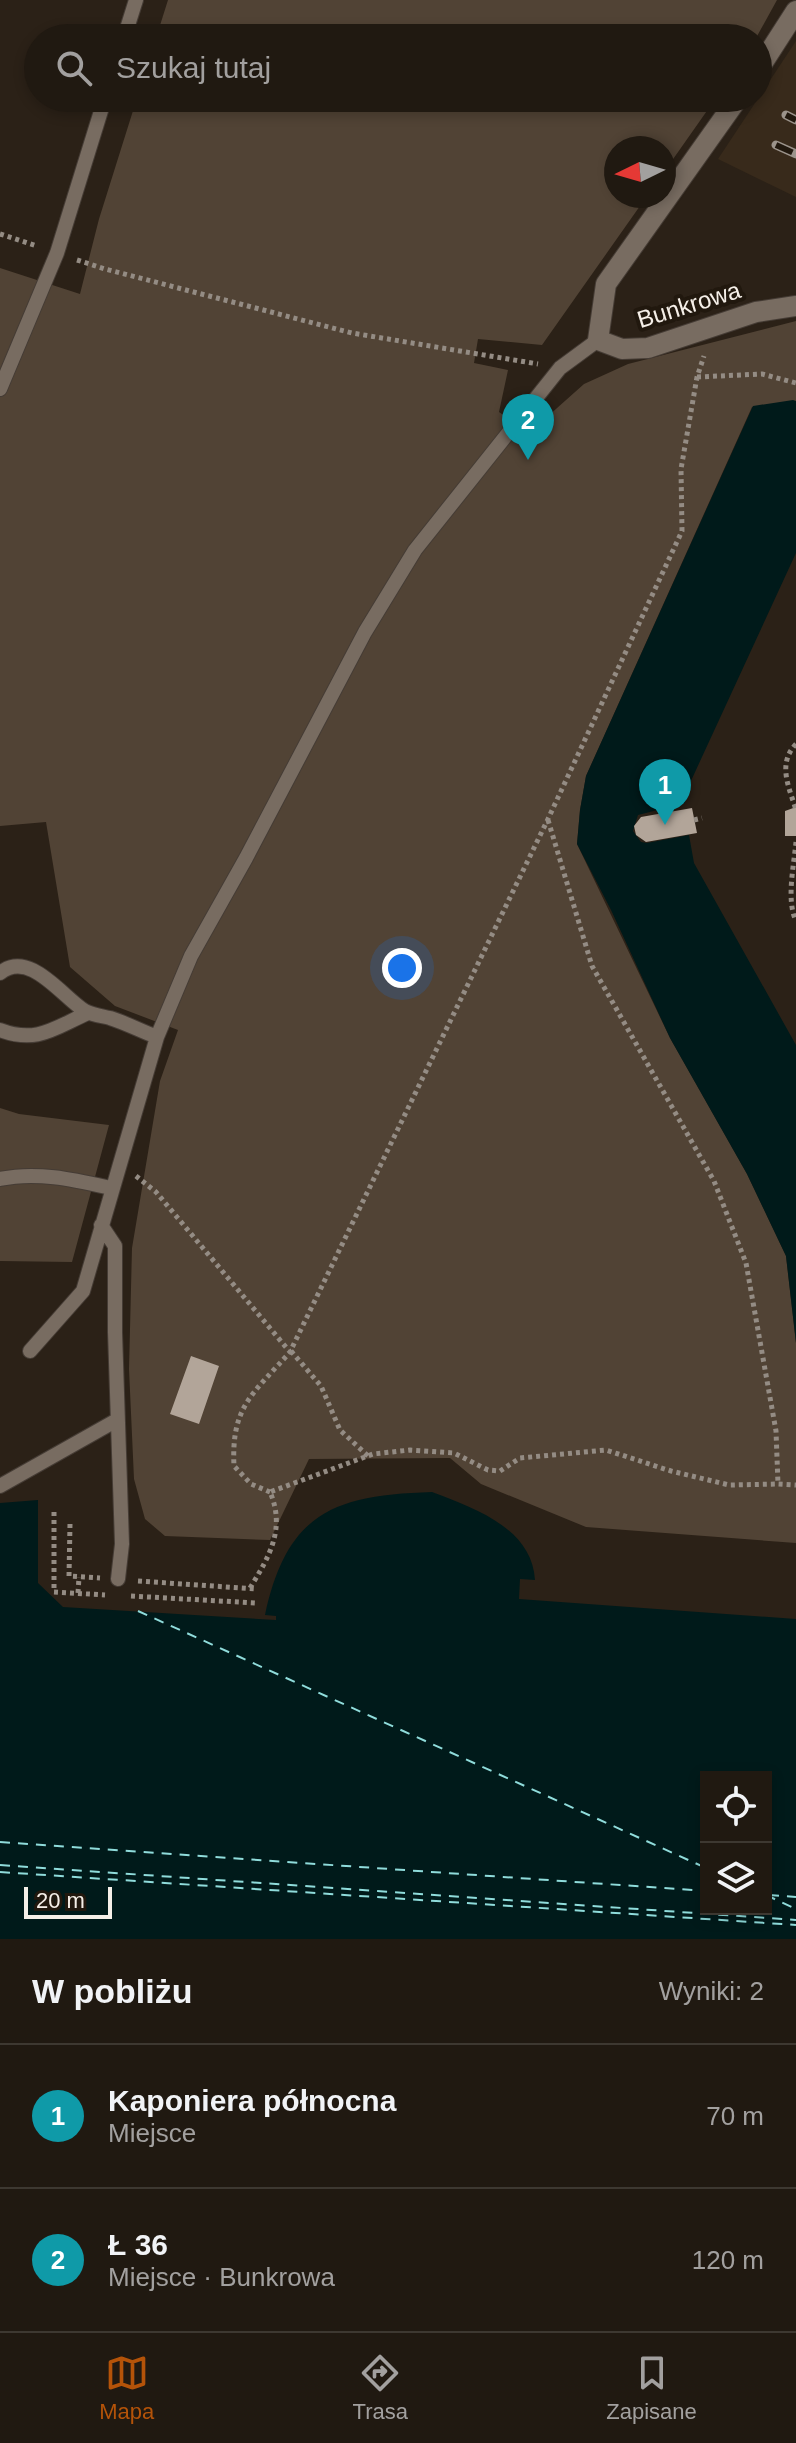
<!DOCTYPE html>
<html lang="pl">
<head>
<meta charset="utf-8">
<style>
	:root { --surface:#201911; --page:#28221a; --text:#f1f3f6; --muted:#a2a09f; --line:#3d3831; --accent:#b45309 }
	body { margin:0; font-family:Arial,sans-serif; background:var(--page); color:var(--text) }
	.controls { position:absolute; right:24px; bottom:24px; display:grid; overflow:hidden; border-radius:0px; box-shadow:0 4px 12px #0003 }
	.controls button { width:72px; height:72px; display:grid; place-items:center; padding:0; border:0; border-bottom:2px solid var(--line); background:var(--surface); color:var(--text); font:40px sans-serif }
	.compass { position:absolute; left:604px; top:136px; width:72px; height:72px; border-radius:50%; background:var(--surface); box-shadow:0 4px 12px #0003; rotate:265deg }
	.scale { position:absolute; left:24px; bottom:20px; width:88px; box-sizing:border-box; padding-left:8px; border:4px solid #f5efe8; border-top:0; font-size:22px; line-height:28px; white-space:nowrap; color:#f5efe8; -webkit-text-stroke:6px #21180e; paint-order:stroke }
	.you { position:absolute; left:402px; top:968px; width:28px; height:28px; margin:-20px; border:6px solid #fff; border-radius:50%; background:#1a73e8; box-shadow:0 0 0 12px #1a73e833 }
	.badge { display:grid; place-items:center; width:52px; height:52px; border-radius:50%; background:var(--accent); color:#fff; font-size:26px; font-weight:700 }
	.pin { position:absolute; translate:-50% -66px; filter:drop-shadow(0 2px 4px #0008) }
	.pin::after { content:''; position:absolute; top:42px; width:28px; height:24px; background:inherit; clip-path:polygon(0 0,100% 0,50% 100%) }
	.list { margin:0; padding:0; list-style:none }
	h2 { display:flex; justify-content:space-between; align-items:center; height:104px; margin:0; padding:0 32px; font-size:34px }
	h2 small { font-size:26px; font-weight:400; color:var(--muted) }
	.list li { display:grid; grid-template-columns:52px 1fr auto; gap:24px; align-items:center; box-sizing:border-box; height:144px; padding:0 32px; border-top:2px solid var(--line) }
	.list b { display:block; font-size:30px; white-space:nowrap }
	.list p { margin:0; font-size:26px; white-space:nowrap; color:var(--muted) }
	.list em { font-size:26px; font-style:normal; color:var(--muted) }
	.icon { flex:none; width:44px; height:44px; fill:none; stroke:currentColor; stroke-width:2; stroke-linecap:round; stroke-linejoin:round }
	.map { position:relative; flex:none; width:796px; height:1939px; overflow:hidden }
	.search { position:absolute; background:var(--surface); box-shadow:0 4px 12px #0003; left:24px; right:24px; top:24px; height:88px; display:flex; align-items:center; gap:20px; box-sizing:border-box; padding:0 28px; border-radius:44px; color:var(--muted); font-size:30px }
	.sheet { height:392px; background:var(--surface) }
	nav { display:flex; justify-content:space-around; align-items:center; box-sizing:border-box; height:112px; border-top:2px solid var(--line); background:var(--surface); font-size:22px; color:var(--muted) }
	nav a { display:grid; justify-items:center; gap:4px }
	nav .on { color:var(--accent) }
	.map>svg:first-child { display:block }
</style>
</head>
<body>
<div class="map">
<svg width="796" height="1939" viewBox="0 0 796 1939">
	<rect width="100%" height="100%" fill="#2b2117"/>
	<path fill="#382a1b" d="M796 41V197L718 159Z"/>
	<path fill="#514335" d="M168 0H777L756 38H156Z
		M137 98H716L664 172V148H616V196H647L542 345 478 339 474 363 508 370 499 412 529 433 584 384 628 364 796 321V401L752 407 586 776 580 810 577 844 670 1038 747 1174 786 1256 796 1343V1543L586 1527 481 1484 450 1458 309 1459 270 1540 165 1536 145 1519 134 1479 129 1369 132 1248 160 1081 178 1030 115 1006 70 967 46 822 0 826V268L80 294 99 219Z
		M0 1108 19 1114 109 1125 72 1262 0 1261Z"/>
	<path fill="#001a1a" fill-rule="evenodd" d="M793 400 796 401V553L684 796 685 803 638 815 633 831 641 842 647 843 689 835 694 863 796 1045V1343L786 1256 747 1174 670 1038 611 910 577 844 580 810 586 776 753 406Z
		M432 1492C474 1508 532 1528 535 1580L520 1579 519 1599 796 1619V1939H0V1503L38 1500V1583L63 1607 276 1620V1616L265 1615C287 1512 335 1495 432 1492ZM766 1777V1909H706V1777Z"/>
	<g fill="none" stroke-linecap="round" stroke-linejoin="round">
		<path stroke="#8fdcdb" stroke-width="2" stroke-dasharray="10 8" stroke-linecap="butt" d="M138 1611 706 1868
			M0 1842 706 1891
			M0 1865 796 1920
			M0 1872 796 1925
			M766 1895 796 1909
			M769 1895 796 1897"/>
	</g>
	<path fill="#b2a599" d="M796 807V836H785V811Z
		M692 808 697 833 646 842 636 835 634 826 641 817Z
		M191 1356 219 1366 199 1424 170 1414Z"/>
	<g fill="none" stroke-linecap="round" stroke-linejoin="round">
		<g stroke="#453c35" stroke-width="16">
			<path id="lane" d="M124 38 136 0
				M0 389 57 253 105 98
				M0 973C30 949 62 997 85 1011 93 1015 102 1016 110 1018 126 1023 141 1031 157 1037
				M0 1030C37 1044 54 1028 88 1013
				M0 1179C37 1171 75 1180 111 1188
				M101 1225 115 1246V1332L122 1544 118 1579
				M30 1351 83 1291 157 1037 191 956 246 858 365 632 415 550 560 368 598 340
				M0 1486 117 1420"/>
		</g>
		<g stroke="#453c35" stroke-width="22">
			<path id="street" d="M758 70 796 11
				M738 98 606 284 598 340 622 349 648 348 756 312 796 306"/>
		</g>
		<path stroke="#948c84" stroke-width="5" stroke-dasharray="4 4" stroke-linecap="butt" d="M0 234 37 246
			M77 260 105 269 352 333 538 364
			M697 377 762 374 796 383
			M796 744C777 764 789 787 796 810
			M548 820 592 966 714 1181 746 1263 776 1431 778 1484 796 1485
			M694 820 702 818
			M796 842C794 865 786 900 796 921
			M136 1176 156 1192 290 1352 548 819 682 531 681 469 697 377 704 356
			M291 1351 321 1386 340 1430 368 1456
			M270 1492 251 1484 234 1466C231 1406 253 1394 290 1352
			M54 1512V1592L105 1595
			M70 1524 69 1576 100 1578
			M138 1581 257 1589
			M250 1588C269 1557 286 1529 270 1492L373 1454 410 1450 454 1453 488 1470 500 1471 520 1458 606 1450 671 1471 729 1485 778 1484
			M78 1593 79 1577
			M131 1596 256 1603"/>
		<use href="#lane" stroke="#786c61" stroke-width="14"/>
		<use href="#street" stroke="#786c61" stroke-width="20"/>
		<g stroke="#9b938b" stroke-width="9">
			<path id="rail" d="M786 115 796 120
				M776 145 796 154"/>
		</g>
		<use href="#rail" stroke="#21180e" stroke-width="6" stroke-dasharray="18" stroke-linecap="butt"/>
	</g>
	<g text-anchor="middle" stroke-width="8" stroke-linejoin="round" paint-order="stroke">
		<g font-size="24" fill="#f5efe8" stroke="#21180e">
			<text transform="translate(689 305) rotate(-17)" y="8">Bunkrowa</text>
		</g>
	</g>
</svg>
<div class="controls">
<button><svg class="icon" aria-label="locate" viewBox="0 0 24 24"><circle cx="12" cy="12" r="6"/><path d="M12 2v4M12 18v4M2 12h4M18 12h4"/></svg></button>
<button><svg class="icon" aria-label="layers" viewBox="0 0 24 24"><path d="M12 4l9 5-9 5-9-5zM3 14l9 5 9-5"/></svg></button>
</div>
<svg class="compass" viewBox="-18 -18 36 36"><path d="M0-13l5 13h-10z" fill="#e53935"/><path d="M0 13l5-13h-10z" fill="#a2a09f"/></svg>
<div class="scale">20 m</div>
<div class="you"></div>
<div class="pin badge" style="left:665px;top:825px;background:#0f9aa8">1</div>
<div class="pin badge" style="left:528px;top:460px;background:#0f9aa8">2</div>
<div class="search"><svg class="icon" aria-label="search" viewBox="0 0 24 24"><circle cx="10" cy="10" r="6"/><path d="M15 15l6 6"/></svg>Szukaj tutaj</div>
</div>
<section class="sheet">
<h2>W pobliżu<small>Wyniki: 2</small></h2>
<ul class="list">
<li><span class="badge" style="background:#0f9aa8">1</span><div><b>Kaponiera północna</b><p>Miejsce</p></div><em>70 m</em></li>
<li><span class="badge" style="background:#0f9aa8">2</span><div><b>Ł 36</b><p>Miejsce · Bunkrowa</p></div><em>120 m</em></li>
</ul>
</section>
<nav>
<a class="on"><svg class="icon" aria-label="map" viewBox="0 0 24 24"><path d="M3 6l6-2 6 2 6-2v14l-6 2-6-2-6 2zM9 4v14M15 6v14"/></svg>Mapa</a>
<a><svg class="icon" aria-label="directions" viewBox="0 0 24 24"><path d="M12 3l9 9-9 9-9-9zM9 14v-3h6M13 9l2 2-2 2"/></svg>Trasa</a>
<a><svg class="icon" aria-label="saved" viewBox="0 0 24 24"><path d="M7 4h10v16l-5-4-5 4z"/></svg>Zapisane</a>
</nav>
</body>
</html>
